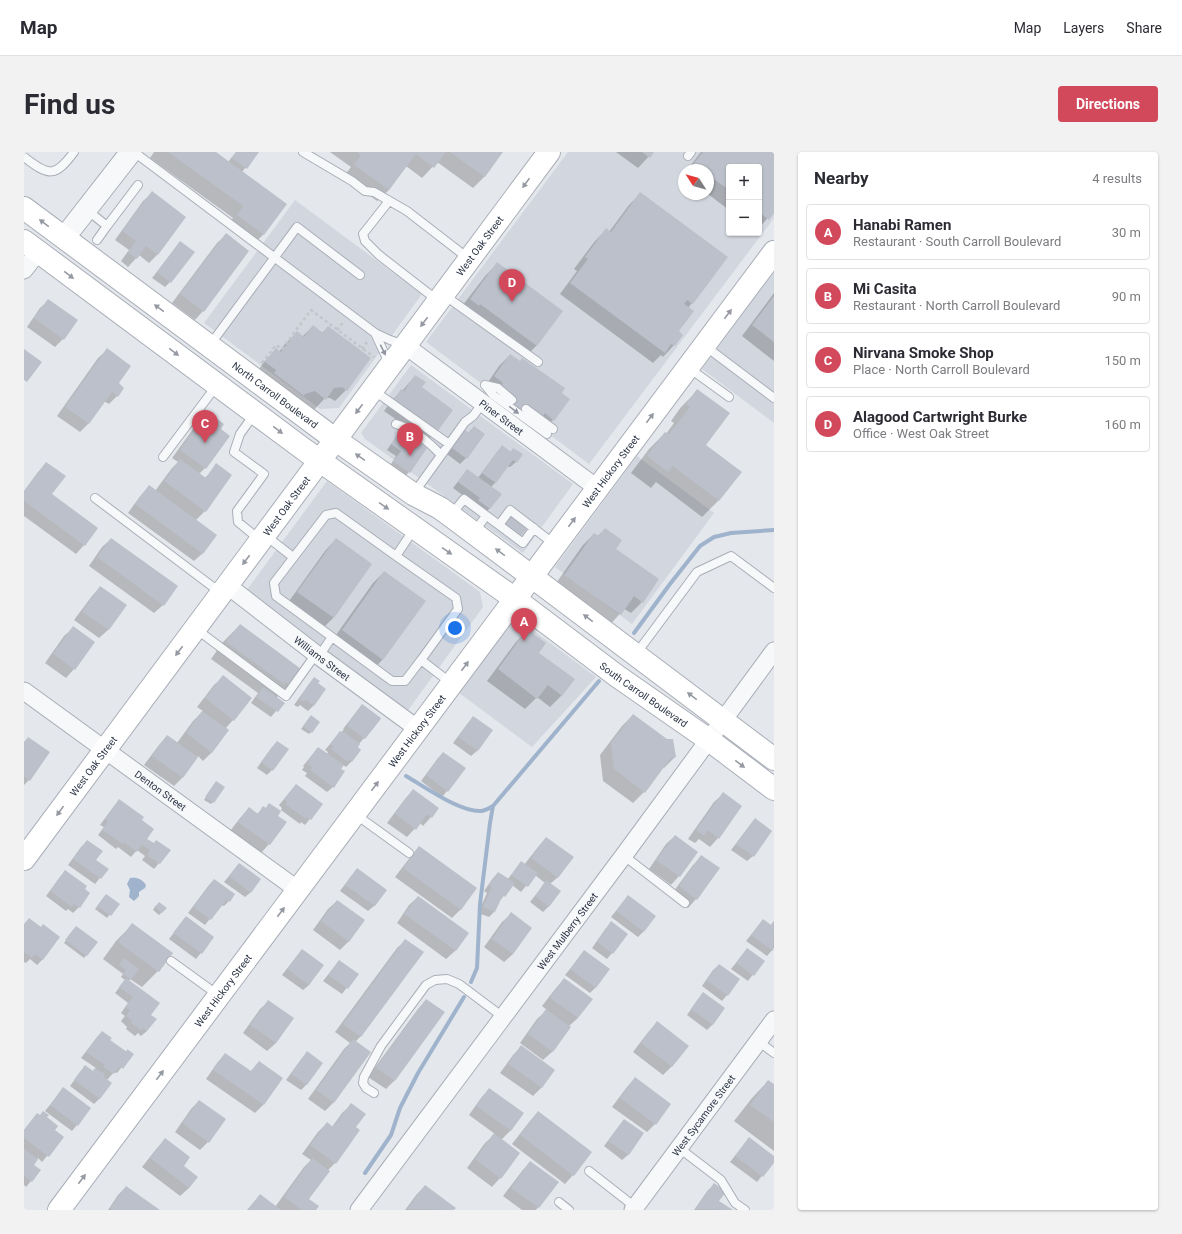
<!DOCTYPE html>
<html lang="en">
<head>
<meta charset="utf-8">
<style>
	:root { --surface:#fff; --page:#f2f2f3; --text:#2b2b33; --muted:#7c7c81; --line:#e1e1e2; --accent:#d1495b }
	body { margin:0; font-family:Roboto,sans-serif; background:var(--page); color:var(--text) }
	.controls { position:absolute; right:12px; top:12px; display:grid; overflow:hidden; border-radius:4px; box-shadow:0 1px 3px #0004 }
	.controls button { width:36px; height:36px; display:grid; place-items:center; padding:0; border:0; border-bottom:1px solid var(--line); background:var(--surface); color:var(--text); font:20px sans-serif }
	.compass { position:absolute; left:654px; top:12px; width:36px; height:36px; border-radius:50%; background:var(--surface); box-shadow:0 1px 3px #0004; rotate:306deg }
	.you { position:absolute; left:431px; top:476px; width:14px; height:14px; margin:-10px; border:3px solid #fff; border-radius:50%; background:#1a73e8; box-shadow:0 0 0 6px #1a73e833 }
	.badge { display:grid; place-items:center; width:26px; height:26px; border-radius:50%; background:var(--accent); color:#fff; font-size:13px; font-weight:700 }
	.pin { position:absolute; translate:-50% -33px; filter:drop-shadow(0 1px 2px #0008) }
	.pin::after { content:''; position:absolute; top:21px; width:14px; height:12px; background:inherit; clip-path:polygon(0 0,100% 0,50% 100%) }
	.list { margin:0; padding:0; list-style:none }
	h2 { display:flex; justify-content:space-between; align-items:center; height:52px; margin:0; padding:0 16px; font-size:17px }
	h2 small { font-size:13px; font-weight:400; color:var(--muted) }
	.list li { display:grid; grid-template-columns:26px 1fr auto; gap:12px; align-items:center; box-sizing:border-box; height:56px; margin:0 8px 8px; padding:0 8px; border:1px solid var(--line); border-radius:4px }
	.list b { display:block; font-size:15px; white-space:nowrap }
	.list p { margin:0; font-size:13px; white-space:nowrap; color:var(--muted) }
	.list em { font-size:13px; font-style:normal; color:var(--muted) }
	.map { position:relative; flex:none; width:750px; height:1058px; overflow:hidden; border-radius:4px }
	header { display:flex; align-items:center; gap:24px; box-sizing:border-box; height:56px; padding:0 20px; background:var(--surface); border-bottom:1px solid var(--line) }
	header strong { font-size:19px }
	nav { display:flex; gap:22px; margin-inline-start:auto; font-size:14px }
	.intro { display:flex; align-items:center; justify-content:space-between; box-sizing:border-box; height:96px; padding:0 24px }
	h1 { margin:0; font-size:28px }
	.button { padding:10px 18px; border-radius:4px; background:var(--accent); color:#fff; font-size:14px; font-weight:700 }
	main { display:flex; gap:24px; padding:0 24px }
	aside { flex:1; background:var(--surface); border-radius:4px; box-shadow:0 1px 3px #0004 }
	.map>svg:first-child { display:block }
</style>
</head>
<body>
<header>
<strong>Map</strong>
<nav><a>Map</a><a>Layers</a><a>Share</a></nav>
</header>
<div class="intro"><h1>Find us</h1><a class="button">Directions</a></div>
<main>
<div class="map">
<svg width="750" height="1058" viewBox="0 0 750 1058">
	<rect width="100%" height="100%" fill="#e4e7ec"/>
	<path fill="#d2d6de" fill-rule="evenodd" d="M544 0H750V66L565 312 402 190ZM705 15H735V81H705ZM660 18H684V42H660Z
		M271 48 398 142 315 256 296 257 180 171Z
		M750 120V271L678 217Z
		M387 213 549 332 499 401 341 287 337 281Z
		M613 304 690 361 608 472 531 415Z
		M303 329 456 440 459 455 382 561 222 439Z
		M491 465 572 525 508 595 435 541Z"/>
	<path fill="#9fb4cc" d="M106 726C113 725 118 727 122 733L121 736 115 740V744L110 749 105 745 106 738 103 732Z"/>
	<path fill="#0003" d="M130 0H190L204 10 212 0H234L218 20 240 82 228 93 202 75 209 66 126 6Z
		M306 0H478L460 25 449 36 413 10 398 26 382 14 365 38 353 49 320 24 327 15Z
		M592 0H629L614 16Z
		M677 0H750V59L735 76V15H705V58L684 42V18H663Z
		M128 41 161 65 133 103 125 111 115 103 104 115 97 109 105 98 91 88 119 49Z
		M616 42 668 151 664 156 653 180 650 193 639 205 637 203 629 211 536 142 553 119 550 117 571 89 582 78 585 80 605 53Z
		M202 83 179 159 171 168 148 151 193 91Z
		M156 90 146 130 141 135 128 126Z
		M473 112 537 159 512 194 501 205 435 158 462 123Z
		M750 141V209L718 184Z
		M25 148 39 187 31 195 3 175 16 156Z
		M289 174 298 181 304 175 322 238 311 249 306 246H301L290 258 231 222 241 209 252 198 255 200 261 192 273 181 278 185Z
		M83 198 93 232V244L85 252 80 249 64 272 56 280 33 264 74 206Z
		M486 203 529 268 518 279 494 265 486 272 475 264 480 256 460 236 475 214Z
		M391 224 397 235 412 280 404 288 380 273 360 259 369 247 378 239Z
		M674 238 680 293 716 320 694 349 678 365 632 330 627 336 607 321 625 297 641 281 642 282 650 271 647 269 657 255Z
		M183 261 195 277 181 316 175 322 181 326 193 313 181 359 172 368 179 401 170 409 104 361 117 343 125 335 131 339 148 316 154 310 148 306 175 269Z
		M450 275 459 282 442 306 436 312 423 302 436 285 441 280 444 281Z
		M377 279 385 320 380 326 365 315 372 304 363 298 372 285Z
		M478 295 486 300 490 297 492 310 486 315 483 314 472 330 467 335 466 356 460 362 451 352 429 336 443 318 454 326 473 300Z
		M22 311 27 342 60 393 52 402 0 364V339L14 320Z
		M481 369 496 384 490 390 474 378Z
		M581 377 618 450 607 461 600 457 585 474 530 434 559 393 570 382 573 385Z
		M87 387 139 453 130 461 65 414 78 395Z
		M312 387 347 412 309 466 298 477 263 452 301 399Z
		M360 420 359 507 348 519 307 490 349 431Z
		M76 435 101 453 84 478 75 486 50 468 68 444Z
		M216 473 276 517 265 533 252 546 259 551 247 565 227 551 234 541 187 507 199 490Z
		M49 476 50 517 42 526 21 511 40 484Z
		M503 479 514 501 538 543 526 555 513 545 501 557 463 529 492 490Z
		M199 525 209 568 201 577 188 600 179 609 174 604 158 626 150 634 120 613 135 593 143 584 153 591 169 569 179 559 173 555 190 533Z
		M290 526 293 531 290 553 284 559 276 553 274 555 270 553 285 532Z
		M333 559 346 579 335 592 333 595 336 598 327 610 322 615 319 613 318 614 309 635 303 640 281 624 283 621 278 618 280 615 279 614 294 596 303 602 304 600 301 598 316 580 317 581 320 577H319Z
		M609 563 651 605 640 616 637 617 620 640 609 651 579 629 576 603 598 574Z
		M449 566 467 579 453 599 447 604 429 591 444 571Z
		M285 567 287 580 285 582 277 577Z
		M4 586 5 628 0 633V590Z
		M253 590 248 618 243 623 233 616 248 595Z
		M419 601 423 639 418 645 397 629 414 606Z
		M190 633 189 650 187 652 180 648Z
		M272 633 298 652 281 673 277 670 276 672 257 658 258 656 255 653Z
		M389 638 407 665 399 674 396 671 383 685 363 671 381 647Z
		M699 642 694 686 686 695 675 687 671 691 664 687 690 650Z
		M95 649 116 668 122 687 130 692 145 699 130 717 118 708 121 704 113 698 107 705 94 695 92 697 74 683 80 675 76 673 90 654Z
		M245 652 252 664 245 692 237 701 206 679 217 665 225 656 233 662 239 656 241 657Z
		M731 667 729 704 723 709 707 698 726 673Z
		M651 684 673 700 655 724 647 733 625 717 642 692Z
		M522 686 534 725 526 732 525 754 519 760 506 750 521 731 511 723 497 740 488 733 475 750 470 760 465 765 454 761 463 741 460 739 469 726 474 721 483 728 497 711 500 713 514 695Z
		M63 689 71 708 83 717 71 732 44 713 57 695Z
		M395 695 452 736 436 758 428 766 371 725 387 704Z
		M678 704 672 747 664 756 647 743 669 713Z
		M215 712 227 740 221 745 200 730Z
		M333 717 361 738 350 754 344 759 316 739 328 723Z
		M41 720 55 755 49 761 44 757 42 759 22 744 36 725Z
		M190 728 205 749 200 754 197 753 181 773 164 761 185 733Z
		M82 743 94 752 83 766 71 757Z
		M604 744 620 779 614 785 587 765Z
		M394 745 444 781 431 799 422 807 373 771 385 753Z
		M313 749 325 789 316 798 289 778 304 757Z
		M132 753 138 760 135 763 129 758Z
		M487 762 507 776 489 802 480 810 460 795 478 770Z
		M162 765 189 786 172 807 145 787Z
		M5 767 19 807 13 813 6 807 2 811 0 810V772Z
		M739 768 746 774 750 769V796L743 804 722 789Z
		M588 771V801L583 807 568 796 582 776Z
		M108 773 134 819 118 835 106 827 105 829 126 863 123 879 117 884 114 881 111 884 102 877 103 875 97 869 101 864 97 861 104 851 91 841 101 828 97 825 99 822 79 807 92 789Z
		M50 777 72 791 60 806 40 791Z
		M382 788 399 800 336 885 331 890 346 901 309 951 301 959 284 947 320 897 326 891 311 880 373 796Z
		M723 797 739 809 724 829 707 817Z
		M278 798 299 813 285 833 279 838 258 823 273 804Z
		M560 800 584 818 571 836 566 841 541 823Z
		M315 809 333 822 318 842 299 829Z
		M695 813 715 828 703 843 698 849 678 834 689 818Z
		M540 827 554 866 544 875H545L528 900 519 908 496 891 513 867 523 858 518 854 532 836Z
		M674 847 689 872 683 878 663 863Z
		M402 848 419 861 370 929 362 937 344 925 394 857Z
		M245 849 269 867 252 891 243 899 219 881 236 857Z
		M633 871 648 914 639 923 609 900 625 879Z
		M78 880 85 888 102 900 103 898 108 902 93 921 90 920 83 928 76 946 70 952 46 934 61 914 69 920 72 916 57 906 73 885Z
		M497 895 530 918 517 936 509 944 476 921 489 903Z
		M201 902 226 920 235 911 257 927 239 953 231 961 182 927 193 911Z
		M278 906 298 911 282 933 277 938 262 928Z
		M611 926 631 972 623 980 588 955 603 935Z
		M744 929 750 934V999L710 969 728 946Z
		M39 937 53 973 48 979 21 959Z
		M465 937 498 962 486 979 477 988 476 1026 468 1035 443 1016 461 991 471 982 445 963 457 946Z
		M175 949 184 990 176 998 151 980 167 957Z
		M327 953 331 975 335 978 311 1011 304 1018 284 1047 291 1058H223L236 1043 251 1055 280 1015 287 1008 278 1002 294 980 303 971 308 975 318 961Z
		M514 960 549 1023 541 1032 488 992 506 969Z
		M22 966 30 978 39 985 18 1010 14 1006 9 1013 7 1029 2 1035 0 1033V978L8 968Z
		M600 968 619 982 604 1003 598 1008 580 994 595 974Z
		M725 986 750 1005V1009L733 1030 706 1010Z
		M141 988 158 1015 172 1026 165 1036 156 1044 118 1015 133 996Z
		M506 1010 533 1030 512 1058H498L479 1044 498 1019Z
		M690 1033 694 1049 707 1058H670L684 1038Z
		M401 1034 430 1056 429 1058H381L393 1042Z
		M102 1035 134 1058H84L94 1043Z"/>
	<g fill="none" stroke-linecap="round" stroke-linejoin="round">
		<path stroke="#9fb4cc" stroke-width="4" d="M610 481 646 432 676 394 690 385 707 381 750 378
			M382 624C401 635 437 661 458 659 462 658 466 656 469 654L575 529
			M447 830 453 816 456 752 466 671 469 654
			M341 1021 367 983 376 956 394 921 440 845"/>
	</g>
	<path fill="#bbc0ca" d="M144 0H192L263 52 240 83 213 63 219 54Z
		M212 0H235L223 17 208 6Z
		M332 0H422L410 16 392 2 365 38 330 13 337 3Z
		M426 0H479L461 25Z
		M618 0H630L626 6Z
		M679 0H750V61L745 68 735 60V15H705V38L684 23V18H677L669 12Z
		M128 39 162 65 134 103 122 94 113 107 104 100 112 89 98 79Z
		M616 40 704 105 669 152 663 148 660 152 670 159 655 179 659 183 651 194 647 192 641 201 546 131 564 107 561 105 582 76 587 80Z
		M202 81 225 99 180 160 156 142Z
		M156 89 171 100 147 131 133 120Z
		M473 110 539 159 513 194 456 152 455 154 446 147Z
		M750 144V190L728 173Z
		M24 147 54 168 40 188 10 166Z
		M289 173 299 181 304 174 347 206 323 239 318 235 310 236 302 248 291 239 281 242 280 244 250 221 252 218 241 210 252 196 257 200 273 179 280 185Z
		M83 196 107 214 95 231 100 236 94 245 88 240 65 272 41 255Z
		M0 197 18 210 3 230 0 228Z
		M486 202 496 209 498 206 541 236 538 241 546 247 530 269 521 261 519 264 504 253 498 261 485 252 491 244 477 234 479 231 470 224Z
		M391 223 402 230 398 235 429 258 413 280 368 250 377 237 380 239Z
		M673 237 706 261 682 293 718 320 695 349 649 314 644 320 623 304 641 280 645 282 666 255 662 252Z
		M183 260 200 272 197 277 206 284 182 317 156 298Z
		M450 274 461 282 443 307 428 296 441 278 445 281Z
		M377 278 403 296 386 321 369 309 377 299 367 292Z
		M478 293 487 300 489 296 499 302 493 311 489 308 472 331 458 321Z
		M156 307 182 326 192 311 208 323 182 360 140 329Z
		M22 310 42 324 28 342 74 376 61 394 0 349V340Z
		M443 317 478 342 466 357 454 348 456 346 434 330Z
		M125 333 193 383 179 402 111 352Z
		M486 362 504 375 496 385 479 372Z
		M581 376 598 388 592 397 635 427 619 451 610 444 597 463 540 423 570 381 575 384Z
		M87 386 154 434 140 454 73 405Z
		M312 386 348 412 310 466 273 440Z
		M360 419 402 449 359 508 318 478Z
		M76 434 103 453 85 478 58 460Z
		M216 472 277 517 266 533 261 530 260 532 202 490Z
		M49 474 71 490 51 518 29 502Z
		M503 477 522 491 515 501 551 527 538 544 524 533 513 547 474 517Z
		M199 523 228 546 210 569 181 546Z
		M290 525 296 529 294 531 302 537 290 554 282 548 280 550 275 547Z
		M239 535 261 551 254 560 232 545Z
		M338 552 357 566 356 568 341 587 323 574 325 572 324 571Z
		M178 559 205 578 188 601 162 581Z
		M609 562 643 587H649L652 605 646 607 621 641 590 617 587 591Z
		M287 563 296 570 288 581 279 574Z
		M449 564 469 578 454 599 434 585Z
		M316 579 319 581 320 580 336 592 334 595 337 598 328 610 325 608 324 610 307 597 309 594 306 592Z
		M143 583 174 605 159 626 128 604Z
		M4 585 26 600 6 629 0 625V591Z
		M253 589 265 597 249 619 237 610Z
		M294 595 320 613 317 617 321 619 310 636 286 618 288 615 283 612 285 609 284 608Z
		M419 600 442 616 424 640 402 623Z
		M192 629 201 635 190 651 181 645Z
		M272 632 299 652 287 668 283 665 282 667 261 652 263 650 260 647Z
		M389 637 415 656 408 666 403 662 392 678 371 662Z
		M699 640 718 654 695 687 683 678 680 684 672 678Z
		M95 647 120 665 118 668 130 677 123 687 130 691 132 688 147 698 136 712 123 703 126 698 118 693 113 700 100 690 99 692 78 678 84 669 81 667Z
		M245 651 257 659 254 664 263 670 246 693 214 670 225 655 234 662 239 654 242 656Z
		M731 666 748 679 730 705 712 692Z
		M651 683 674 700 656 725 632 708Z
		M522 685 550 705 534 726 507 706Z
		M63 688 79 699 72 708 85 717 77 727 49 707Z
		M395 694 453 736 437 758 379 716Z
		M677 703 696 716 673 748 655 734Z
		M497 709 514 721 504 735 487 723Z
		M215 711 237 727 227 741 205 724Z
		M333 716 363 738 351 754 321 733Z
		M41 718 63 734 61 737 66 741 56 756 50 752 48 755 26 739Z
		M474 720 491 731 481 745 479 743 471 760 459 755 468 735 465 733Z
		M190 727 211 742 206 750 203 747 187 768 169 755Z
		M522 728 537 739 525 755 511 744Z
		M82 742 96 752 87 764 73 754Z
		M604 743 632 764 620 780 592 759Z
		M394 744 445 781 432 799 380 762Z
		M313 748 341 768 325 790 297 769Z
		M135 750 143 756 138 761 131 755Z
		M487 760 508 776 489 802 468 787Z
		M162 764 190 785 178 802 149 781Z
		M5 766 17 775 19 772 36 785 19 808 11 802 8 806 0 800V773Z
		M739 767 747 773 750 770 749 799 727 783Z
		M587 769 604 782 589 802 573 790Z
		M108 771 149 801 135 820 94 790Z
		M52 774 74 790 63 804 41 788Z
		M381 787 400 800 337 885 319 872Z
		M723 796 741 809 730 824 712 811Z
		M278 797 300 813 285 833 263 817Z
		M560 798 586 817 572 836 546 817Z
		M100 806 115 817 107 828 99 822 102 818 95 813Z
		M315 808 335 822 324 837 304 823Z
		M695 812 716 827 704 844 682 828Z
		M102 826 136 851 127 863 133 867 123 879 119 876 118 879 107 871 108 869 102 864 106 858 101 855 109 845 95 835Z
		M540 826 569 847 554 866 526 846Z
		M679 840 701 856 689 873 667 857Z
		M402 847 421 860 371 929 352 916Z
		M244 848 270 866 252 891 226 873Z
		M522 857 547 875 529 900 504 882Z
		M633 869 665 894 648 915 617 891Z
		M78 879 88 886 86 888 103 900V897L110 902 99 917 96 914 90 922 79 915 81 913 62 900Z
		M329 887 347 900 310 951 292 938Z
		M497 893 531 918 518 936 484 912Z
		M283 899 299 911 283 933 267 922Z
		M201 901 227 919 235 909 259 926 240 953 189 918Z
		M61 913 69 919 71 916 81 922 80 925 88 931 76 947 50 928Z
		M611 925 647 952 632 973 596 946Z
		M744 928 750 932V970L726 953Z
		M39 935 67 956 54 974 26 953Z
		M465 936 500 961 487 979 452 954Z
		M175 948 202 967 185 991 158 971Z
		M327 951 342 962 332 975 336 978 312 1012 286 993 303 970 309 975Z
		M19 959 25 963 23 965 34 974 31 978 40 985 25 1005 0 986V978L13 961 16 963Z
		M514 959 568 1000 550 1024 496 983Z
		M600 967 620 981 605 1003 584 989Z
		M470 981 496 1001 477 1027 451 1007Z
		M725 985 750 1004V1011L739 1025 711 1004Z
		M141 986 166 1005 160 1014 174 1025 165 1036 126 1006Z
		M0 997 14 1007 10 1013 17 1018 8 1030 0 1024Z
		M288 1006 306 1019 285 1047 295 1054 292 1058H278L260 1045Z
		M506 1009 535 1030 515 1056 487 1036Z
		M690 1031 702 1040 695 1049 709 1058 671 1057Z
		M401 1033 432 1056 430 1058 383 1057Z
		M102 1034 136 1058H88L86 1056Z
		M236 1042 257 1058H224Z"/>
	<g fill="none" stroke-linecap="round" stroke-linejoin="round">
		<g stroke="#a9aeb7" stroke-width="10">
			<path id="service" d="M110 0 351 181 366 188 380 193
				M279 0 328 29 341 39 350 40 383 59 445 107
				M664 4 667 0
				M0 5C24 24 31 26 50 0
				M365 49 339 82 341 89 355 103 413 148
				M63 58 83 74 114 33
				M73 88 83 74
				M420 143 514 210
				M351 181 365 211
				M186 193 273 75 336 123
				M681 194 750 246
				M665 216 705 245
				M461 233 469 243 523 282
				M461 233 474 236 488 248
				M349 238 425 292
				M502 257 529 277
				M231 261 216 282 210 300 240 322 213 359 214 370 236 388
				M372 272C389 277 405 290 417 303
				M139 305 193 233
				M390 341 441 270 449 264 459 251
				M71 346 197 441
				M427 363 440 347 475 373
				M510 376 499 391 475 373 486 358 530 392
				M390 377 372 404 432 446 434 457 397 508 427 531
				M450 380 462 364
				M242 384 269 405
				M172 477 262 544 292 502
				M308 485 252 444 250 431 302 363 312 361 372 404
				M612 502 673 420 707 404 750 436
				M295 504 308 485 368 529H381L397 508
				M331 662 385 701
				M599 703 661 751
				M147 809 194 843
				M734 889 750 901
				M350 941 342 936 339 931 340 925 357 894 402 833 411 828 423 827 435 832 479 865
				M655 996 697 1028 711 1051 721 1058
				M565 1019 611 1055
				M535 1050 545 1058"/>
		</g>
		<g stroke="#a9aeb7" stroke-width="19">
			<g id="minor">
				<path d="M0 118 14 100"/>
				<path id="s1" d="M382 194 573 336"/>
				<path id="s2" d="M203 433 292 502 394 577"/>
				<path id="s3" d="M0 539 274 738"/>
				<path id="s4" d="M335 1058 603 699 750 499"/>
				<path id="s5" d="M609 1058 750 868"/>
			</g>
		</g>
		<g stroke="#a9aeb7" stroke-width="23">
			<path id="tertiary" d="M40 86 107 0"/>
		</g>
		<g stroke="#a9aeb7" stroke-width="24">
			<g id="secondary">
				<path id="s6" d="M0 56 312 288 389 342 416 356 427 364 507 424 750 607"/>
				<path id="s7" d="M0 89 282 299 491 447 593 524 685 588 750 637"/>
				<path id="s8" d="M0 707 525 0"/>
				<path id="s9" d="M35 1058 750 100"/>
			</g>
		</g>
		<path stroke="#c2c5cb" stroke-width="2.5" stroke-dasharray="3 3" stroke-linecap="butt" d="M313 178 320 169
			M338 197 342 191 344 193
			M238 211 252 193 258 197 287 158 350 205"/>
		<use href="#service" stroke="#f7f8fa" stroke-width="8"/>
		<use href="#minor" stroke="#f7f8fa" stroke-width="17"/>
		<use href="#tertiary" stroke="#f7f8fa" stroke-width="21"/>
		<use href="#secondary" stroke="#fff" stroke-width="22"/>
	</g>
	<defs><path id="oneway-solid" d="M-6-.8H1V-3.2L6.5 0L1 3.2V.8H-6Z"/></defs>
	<g fill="#959aa2">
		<use href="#oneway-solid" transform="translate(502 31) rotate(126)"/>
		<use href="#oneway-solid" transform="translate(20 71) rotate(-143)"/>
		<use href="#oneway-solid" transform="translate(45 123) rotate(37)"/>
		<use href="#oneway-solid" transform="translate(135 156) rotate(-144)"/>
		<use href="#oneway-solid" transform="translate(704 162) rotate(-53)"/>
		<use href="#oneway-solid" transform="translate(400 170) rotate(127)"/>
		<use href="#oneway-solid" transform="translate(150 200) rotate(37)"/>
		<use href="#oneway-solid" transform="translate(335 257) rotate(127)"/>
		<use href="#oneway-solid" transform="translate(626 266) rotate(-53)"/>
		<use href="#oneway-solid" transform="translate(254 278) rotate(37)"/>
		<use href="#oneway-solid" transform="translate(336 305) rotate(-145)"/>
		<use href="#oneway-solid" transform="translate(360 354) rotate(35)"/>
		<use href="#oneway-solid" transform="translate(548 370) rotate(-53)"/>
		<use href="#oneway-solid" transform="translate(423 399) rotate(35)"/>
		<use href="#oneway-solid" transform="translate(476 400) rotate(-144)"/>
		<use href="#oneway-solid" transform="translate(222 408) rotate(127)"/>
		<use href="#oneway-solid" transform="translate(564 466) rotate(-143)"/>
		<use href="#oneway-solid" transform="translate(155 499) rotate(127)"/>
		<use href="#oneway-solid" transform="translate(441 514) rotate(-53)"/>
		<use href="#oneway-solid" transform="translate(668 544) rotate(-143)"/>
		<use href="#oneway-solid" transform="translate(716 612) rotate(37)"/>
		<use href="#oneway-solid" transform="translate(351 634) rotate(-53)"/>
		<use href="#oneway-solid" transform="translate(36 659) rotate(126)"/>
		<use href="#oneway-solid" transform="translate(257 760) rotate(-53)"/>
		<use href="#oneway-solid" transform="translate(136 923) rotate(-53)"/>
		<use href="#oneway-solid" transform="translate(58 1027) rotate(-53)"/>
	</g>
	<g fill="#9196a0">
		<use href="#oneway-solid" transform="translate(359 198) rotate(64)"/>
		<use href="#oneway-solid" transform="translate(490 258) rotate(37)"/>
	</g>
	<g text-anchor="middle" stroke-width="4" stroke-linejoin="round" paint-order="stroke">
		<g font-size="10" fill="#2b3445" stroke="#f4f6f9">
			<text dy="4" stroke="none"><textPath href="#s8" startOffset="764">West Oak Street</textPath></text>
			<text dy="4" stroke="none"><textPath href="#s6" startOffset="313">North Carroll Boulevard</textPath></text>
			<text dy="4" stroke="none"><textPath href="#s1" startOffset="119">Piner Street</textPath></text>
			<text dy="4" stroke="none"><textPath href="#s9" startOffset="922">West Hickory Street</textPath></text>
			<text dy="4" stroke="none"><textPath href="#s8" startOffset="440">West Oak Street</textPath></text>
			<text dy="4" stroke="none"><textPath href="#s2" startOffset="120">Williams Street</textPath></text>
			<text dy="4" stroke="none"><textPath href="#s7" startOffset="768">South Carroll Boulevard</textPath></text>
			<text dy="4" stroke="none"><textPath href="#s9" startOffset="598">West Hickory Street</textPath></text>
			<text dy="4" stroke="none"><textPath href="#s8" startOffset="116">West Oak Street</textPath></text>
			<text dy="4" stroke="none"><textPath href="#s3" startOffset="169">Denton Street</textPath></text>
			<text dy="4" stroke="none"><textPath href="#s4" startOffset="348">West Mulberry Street</textPath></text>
			<text dy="4" stroke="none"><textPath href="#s9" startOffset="274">West Hickory Street</textPath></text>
			<text dy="4" stroke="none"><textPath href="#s5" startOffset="118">West Sycamore Street</textPath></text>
		</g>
	</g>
</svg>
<div class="controls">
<button>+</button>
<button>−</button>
</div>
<svg class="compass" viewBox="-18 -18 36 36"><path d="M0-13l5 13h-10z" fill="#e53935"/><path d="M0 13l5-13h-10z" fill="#7c7c81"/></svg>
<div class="you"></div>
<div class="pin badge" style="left:500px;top:489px">A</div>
<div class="pin badge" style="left:386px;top:304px">B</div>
<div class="pin badge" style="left:181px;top:291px">C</div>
<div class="pin badge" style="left:488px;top:150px">D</div>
</div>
<aside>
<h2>Nearby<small>4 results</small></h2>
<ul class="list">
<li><span class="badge">A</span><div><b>Hanabi Ramen</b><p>Restaurant · South Carroll Boulevard</p></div><em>30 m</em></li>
<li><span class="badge">B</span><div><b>Mi Casita</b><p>Restaurant · North Carroll Boulevard</p></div><em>90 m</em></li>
<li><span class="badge">C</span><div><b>Nirvana Smoke Shop</b><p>Place · North Carroll Boulevard</p></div><em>150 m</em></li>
<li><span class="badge">D</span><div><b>Alagood Cartwright Burke</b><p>Office · West Oak Street</p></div><em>160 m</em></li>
</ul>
</aside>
</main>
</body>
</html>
